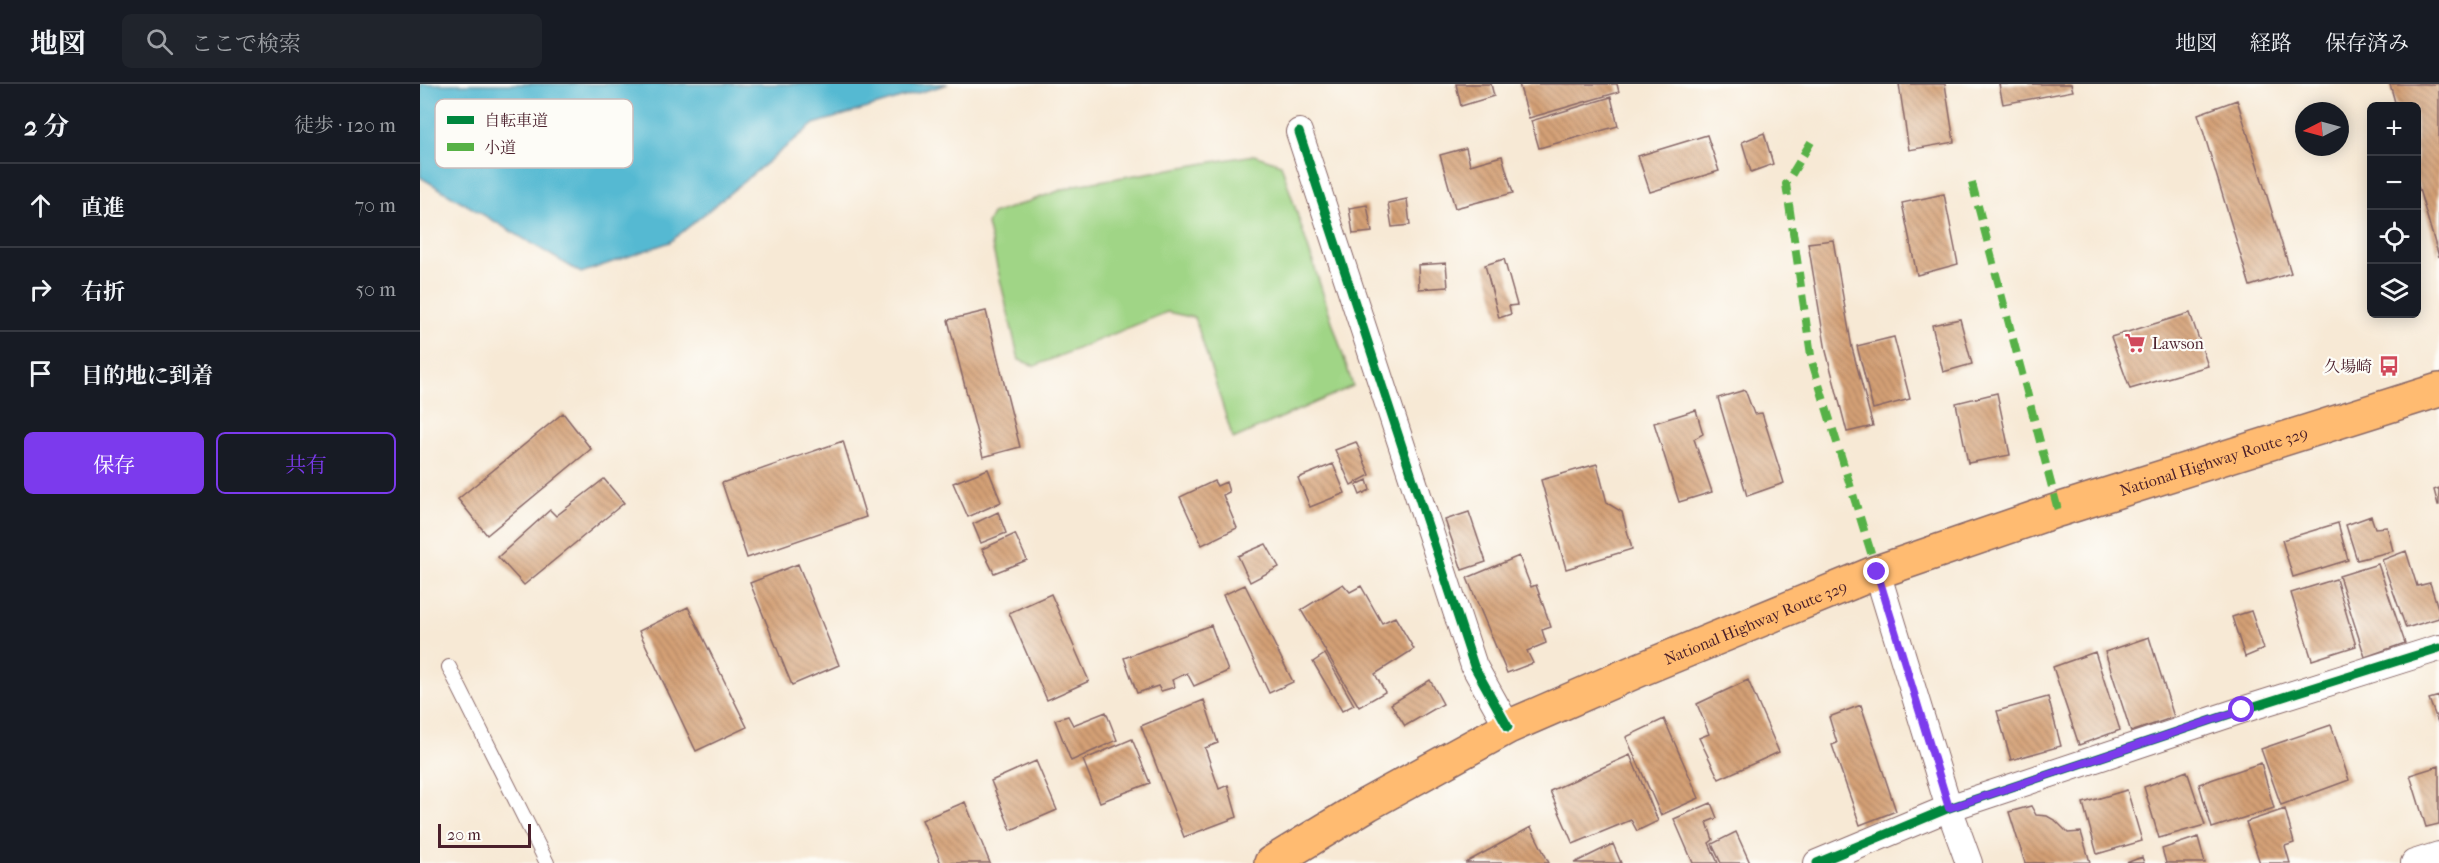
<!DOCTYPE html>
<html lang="ja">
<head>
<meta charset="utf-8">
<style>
	:root { --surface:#171b24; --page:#20242c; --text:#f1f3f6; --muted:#9ea1a6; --line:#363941; --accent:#7c3aed }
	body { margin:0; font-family:"IM FELL French Canon","Noto Serif JP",serif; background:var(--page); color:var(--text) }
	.controls { position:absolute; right:18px; top:18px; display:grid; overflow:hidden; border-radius:9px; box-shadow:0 3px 15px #0003 }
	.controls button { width:54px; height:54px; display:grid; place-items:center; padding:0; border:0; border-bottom:2px solid var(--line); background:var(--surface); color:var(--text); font:30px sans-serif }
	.compass { position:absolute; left:1875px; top:18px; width:54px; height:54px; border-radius:50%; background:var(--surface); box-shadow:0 3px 15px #0003; rotate:264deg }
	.scale { position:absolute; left:18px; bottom:15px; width:93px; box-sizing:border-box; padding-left:6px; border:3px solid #4a1f2b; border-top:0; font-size:16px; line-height:21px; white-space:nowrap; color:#4a1f2b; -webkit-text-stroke:4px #fdfcf7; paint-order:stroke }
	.stop { position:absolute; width:18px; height:18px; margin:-14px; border:4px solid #7c3aed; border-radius:50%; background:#fff }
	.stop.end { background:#7c3aed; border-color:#fff; box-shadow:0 2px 6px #0008 }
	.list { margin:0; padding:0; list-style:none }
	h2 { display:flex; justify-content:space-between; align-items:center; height:78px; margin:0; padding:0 24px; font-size:26px }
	h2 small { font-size:20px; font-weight:400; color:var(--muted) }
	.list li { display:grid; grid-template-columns:39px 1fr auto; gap:18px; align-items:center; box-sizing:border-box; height:84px; padding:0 24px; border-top:2px solid var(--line) }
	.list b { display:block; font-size:22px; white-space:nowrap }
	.list em { font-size:20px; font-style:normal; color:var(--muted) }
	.actions { display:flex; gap:12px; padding:18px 24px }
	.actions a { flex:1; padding:14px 0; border:2px solid var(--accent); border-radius:9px; text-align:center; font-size:21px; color:var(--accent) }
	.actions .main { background:var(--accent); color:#fff }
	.icon { flex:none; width:33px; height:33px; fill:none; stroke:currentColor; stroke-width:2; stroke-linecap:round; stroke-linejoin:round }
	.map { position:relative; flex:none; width:2019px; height:779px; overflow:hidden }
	header { display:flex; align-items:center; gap:36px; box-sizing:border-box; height:84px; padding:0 30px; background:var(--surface); border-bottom:2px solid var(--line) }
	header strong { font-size:28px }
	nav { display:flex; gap:33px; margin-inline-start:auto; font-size:21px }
	.search { width:420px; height:54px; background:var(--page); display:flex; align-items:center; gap:15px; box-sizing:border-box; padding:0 21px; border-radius:9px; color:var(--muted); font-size:22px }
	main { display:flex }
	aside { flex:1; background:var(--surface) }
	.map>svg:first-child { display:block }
</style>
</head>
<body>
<header>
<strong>地図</strong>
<div class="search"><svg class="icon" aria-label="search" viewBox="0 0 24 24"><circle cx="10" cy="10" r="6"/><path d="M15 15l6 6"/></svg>ここで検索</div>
<nav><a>地図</a><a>経路</a><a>保存済み</a></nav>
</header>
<main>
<aside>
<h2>2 分<small>徒歩 · 120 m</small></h2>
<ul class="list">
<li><svg class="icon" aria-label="ahead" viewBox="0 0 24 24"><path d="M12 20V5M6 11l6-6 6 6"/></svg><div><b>直進</b></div><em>70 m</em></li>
<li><svg class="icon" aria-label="right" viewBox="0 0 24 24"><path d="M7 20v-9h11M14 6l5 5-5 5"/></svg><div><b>右折</b></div><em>50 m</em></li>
<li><svg class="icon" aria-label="arrive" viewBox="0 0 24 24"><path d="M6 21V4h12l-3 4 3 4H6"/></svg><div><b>目的地に到着</b></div></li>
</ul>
<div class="actions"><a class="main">保存</a><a>共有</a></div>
</aside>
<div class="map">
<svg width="2019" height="779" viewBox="0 0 2019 779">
	<defs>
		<pattern id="building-back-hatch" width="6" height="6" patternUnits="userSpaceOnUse" patternTransform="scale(1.5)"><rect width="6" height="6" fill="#d4a076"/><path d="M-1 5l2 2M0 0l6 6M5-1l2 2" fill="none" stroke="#ae8261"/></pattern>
	</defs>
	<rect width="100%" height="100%" fill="#fdfcf7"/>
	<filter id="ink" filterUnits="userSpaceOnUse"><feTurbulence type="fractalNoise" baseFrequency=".0167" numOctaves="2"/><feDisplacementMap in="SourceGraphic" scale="12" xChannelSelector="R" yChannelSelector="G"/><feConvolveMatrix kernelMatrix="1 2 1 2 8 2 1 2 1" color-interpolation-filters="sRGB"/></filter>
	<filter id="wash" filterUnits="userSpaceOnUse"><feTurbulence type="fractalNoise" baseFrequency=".008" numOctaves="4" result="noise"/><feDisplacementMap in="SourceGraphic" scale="24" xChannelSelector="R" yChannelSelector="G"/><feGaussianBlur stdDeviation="1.35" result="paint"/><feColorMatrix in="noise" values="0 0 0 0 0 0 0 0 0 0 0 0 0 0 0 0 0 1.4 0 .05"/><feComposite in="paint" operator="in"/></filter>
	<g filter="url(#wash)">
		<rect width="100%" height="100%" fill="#f7e9d5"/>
		<path fill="#a0d586" stroke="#757a58" stroke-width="1.5" d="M834 71 861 80 933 302 813 355 775 234 747 228 615 282 599 276 567 140 572 130 656 101Z"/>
		<path fill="#54b9d2" stroke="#4f6c7e" stroke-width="1.5" d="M0 0H528L394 40 250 158 161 189 0 93Z"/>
		<g id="blocks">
			<path fill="url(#building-back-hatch)" d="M1036 0H1071L1074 12 1041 22Z
				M1099 0H1197L1199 8 1109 34Z
				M1479 0H1525L1534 58 1489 66Z
				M1579 0H1651L1653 7 1583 20Z
				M1970 0H2019V173L1996 95V22H1976Z
				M1191 13 1198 42 1119 64 1111 37Z
				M1817 16 1871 189 1830 202 1778 30Z
				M1344 49 1353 80 1331 88 1322 58Z
				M1287 51 1299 87 1230 108 1218 72Z
				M1046 64 1050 81 1082 72 1093 109 1035 124 1020 71Z
				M1524 110 1538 180 1497 191 1482 119Z
				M987 115 990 141 972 143 968 119Z
				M947 121 952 148 933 150 929 124Z
				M1413 156 1432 264 1453 342 1427 348 1406 267 1388 159Z
				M1084 175 1097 221 1089 222 1091 230 1079 234 1065 181Z
				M1026 179 1028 203 999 205 998 181Z
				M566 227 600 363 563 373 528 236Z
				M1770 229 1788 282 1710 305 1691 253Z
				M1540 235 1552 280 1523 288 1512 241Z
				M1474 253 1490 315 1453 325 1437 262Z
				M1325 306 1334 330 1342 329 1364 399 1327 412 1298 314Z
				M1577 309 1590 371 1548 379 1536 319Z
				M1276 326 1283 350 1274 355 1292 408 1259 418 1234 339Z
				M143 329 171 365 67 451 38 415Z
				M423 357 446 433 327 474 302 399Z
				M936 358 950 391 931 401 915 366Z
				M913 380 925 409 890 423 878 394Z
				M1177 380 1187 419 1202 428 1212 465 1146 485 1121 396Z
				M568 385 581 418 548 433 533 399Z
				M184 395 204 419 104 501 78 473 130 426 136 432Z
				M947 396 950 406 940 411 936 401Z
				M794 397 797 402 806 398 809 408 803 411 817 444 782 461 760 413Z
				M2019 404V421H2018L2014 406Z
				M578 428 586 449 561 459 553 440Z
				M1049 428 1066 478 1042 486 1025 436Z
				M1951 432 1955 444 1967 443 1973 467 1937 476 1926 441Z
				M1918 439 1928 476 1873 493 1862 456Z
				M595 450 607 476 574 489 562 465Z
				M846 460 859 483 830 498 818 472Z
				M1986 467 1997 502 2010 499 2019 527V534L1986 544 1962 476Z
				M1099 472 1111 503 1116 501 1131 543 1122 546 1126 559 1107 567 1113 579 1087 589 1047 494Z
				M378 480 419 581 372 601 330 499Z
				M1958 480 1985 559 1945 573 1919 492Z
				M1916 495 1936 562 1892 576 1871 509Z
				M923 500 930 508 941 502 962 539 975 533 994 565 955 590 965 608 939 623 881 526Z
				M825 501 873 598 849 609 803 511Z
				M631 510 669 597 627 616 589 529Z
				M268 523 327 643 276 667 219 547Z
				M1831 527 1844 565 1825 573 1812 533Z
				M791 541 808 587 774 602 767 589 752 596 755 603 741 607 738 602 717 609 704 574Z
				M1729 553 1754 633 1711 648 1685 568Z
				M1675 568 1700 646 1659 661 1633 583Z
				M905 570 934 621 922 627 893 578Z
				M1010 596 1023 620 985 642 971 620Z
				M1328 596 1359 668 1299 695 1279 654 1289 650 1277 620Z
				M2019 612V641L2009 615Z
				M1628 613 1641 662 1591 676 1577 627Z
				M784 616 798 659 785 664 799 705 808 701 817 733 764 753 721 642Z
				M1441 621 1476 727 1440 741 1412 661 1417 659 1409 633Z
				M686 628 697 656 651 677 635 636 648 632 653 641Z
				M1244 635 1279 714 1241 731 1206 653Z
				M1911 641 1929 696 1861 721 1841 665Z
				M712 655 730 699 680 718 663 676Z
				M1210 671 1238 737 1217 747 1211 736 1153 760 1130 707Z
				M616 677 637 726 591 746 571 697Z
				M1841 679 1854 724 1792 744 1779 700Z
				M2019 682V740L2006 743 1990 691Z
				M1767 687 1785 741 1739 754 1724 703Z
				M1707 706 1722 757 1677 770 1663 719Z
				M545 718 570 779H521L502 736Z
				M1291 719 1297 734 1287 738 1293 756 1289 759 1298 779H1273L1254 735Z
				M1611 722 1616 731 1627 732 1636 737 1648 749 1661 748 1670 778 1605 779 1589 728Z
				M1865 725 1874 759 1865 762 1870 779H1840L1826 738Z
				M1111 743 1129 779H1045Z
				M1316 748 1330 779H1301L1292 760Z
				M1778 753 1785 779H1746L1742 765Z
				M1193 760 1201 779H1154Z
				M1722 773 1724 779H1706Z"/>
		</g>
	</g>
	<g filter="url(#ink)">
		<use href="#blocks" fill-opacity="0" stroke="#876666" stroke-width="1.5"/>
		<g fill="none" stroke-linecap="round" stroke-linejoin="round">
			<g stroke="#876666" stroke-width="16">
				<path id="service" d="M29 583 127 779"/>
			</g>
			<g stroke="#876666" stroke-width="28">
				<path id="minor" d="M879 48 1054 582 1088 643
					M1457 488 1529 724 1549 779
					M1397 779 1529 724 1822 626 2019 564
					M1994 779 2019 771"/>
			</g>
			<g stroke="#876666" stroke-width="36">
				<g id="trunk">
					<path id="s1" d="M851 779 948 720 1088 643 1219 586 1457 488 1638 426 2019 306"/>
				</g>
			</g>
			<use href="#service" stroke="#fff" stroke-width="14"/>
			<use href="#minor" stroke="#fff" stroke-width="26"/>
			<use href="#trunk" stroke="#ffbb71" stroke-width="33"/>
			<path stroke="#57b146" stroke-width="8" stroke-dasharray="15 8" stroke-linecap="butt" d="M1391 58 1366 100 1392 278 1457 488
				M1552 99 1638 426"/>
			<g stroke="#fdfcf7" stroke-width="13">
				<path id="cycleway" d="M879 48 1054 582 1088 643
					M1397 779 1529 724 1822 626 2019 564"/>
			</g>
			<use href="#cycleway" stroke="#00873e" stroke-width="9"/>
		</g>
	</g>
	<g fill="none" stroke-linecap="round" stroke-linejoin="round" filter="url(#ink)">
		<path stroke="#7c3aed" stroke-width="8" d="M1457 488 1529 724 1822 626"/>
	</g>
	<defs>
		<g id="supermarket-bare" transform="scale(1.62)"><path d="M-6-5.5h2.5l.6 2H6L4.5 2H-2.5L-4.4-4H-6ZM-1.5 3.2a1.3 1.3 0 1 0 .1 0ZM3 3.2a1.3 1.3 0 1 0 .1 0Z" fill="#d1495b" stroke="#fdfcf7" stroke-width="2.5" paint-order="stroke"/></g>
		<g id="bus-bare" transform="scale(1.62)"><path d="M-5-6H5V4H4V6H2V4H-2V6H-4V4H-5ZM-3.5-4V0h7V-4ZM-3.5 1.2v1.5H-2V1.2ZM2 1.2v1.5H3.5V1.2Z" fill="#d1495b" stroke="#fdfcf7" stroke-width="2.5" paint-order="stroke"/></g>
	</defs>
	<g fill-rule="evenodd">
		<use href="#supermarket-bare" x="1715" y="259"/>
		<use href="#bus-bare" x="1969" y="282"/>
	</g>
	<g text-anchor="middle" stroke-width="4.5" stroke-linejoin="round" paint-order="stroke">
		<g font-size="16" fill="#4a1f2b" stroke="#fdfcf7" text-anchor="start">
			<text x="1732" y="265">Lawson</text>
			<text x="1952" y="288" text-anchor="end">久場崎</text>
		</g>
		<g font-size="16" fill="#4a1f2b" stroke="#fdfcf7">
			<text dy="6" stroke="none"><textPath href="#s1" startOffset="1028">National Highway Route 329</textPath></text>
			<text dy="6" stroke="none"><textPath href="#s1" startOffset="542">National Highway Route 329</textPath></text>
		</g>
	</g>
	<rect x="15" y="15" width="198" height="69" rx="9" fill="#fdfcf7" stroke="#c7baba" stroke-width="1.5"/>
	<rect x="27" y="32" width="27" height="8" fill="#00873e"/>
	<rect x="27" y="59" width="27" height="8" fill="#57b146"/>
	<g font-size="16" fill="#4a1f2b">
		<text x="64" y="42">自転車道</text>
		<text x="64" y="69">小道</text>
	</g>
</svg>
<div class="controls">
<button>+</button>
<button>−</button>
<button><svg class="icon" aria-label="locate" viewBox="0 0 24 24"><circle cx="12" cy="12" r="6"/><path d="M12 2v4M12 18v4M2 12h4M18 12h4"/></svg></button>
<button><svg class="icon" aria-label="layers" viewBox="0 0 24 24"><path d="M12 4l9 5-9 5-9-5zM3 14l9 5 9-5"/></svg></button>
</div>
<svg class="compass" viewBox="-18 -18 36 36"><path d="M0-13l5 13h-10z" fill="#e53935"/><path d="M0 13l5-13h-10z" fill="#9ea1a6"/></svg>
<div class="scale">20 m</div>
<div class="stop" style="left:1822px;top:626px"></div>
<div class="stop end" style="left:1457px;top:488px"></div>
</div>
</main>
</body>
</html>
